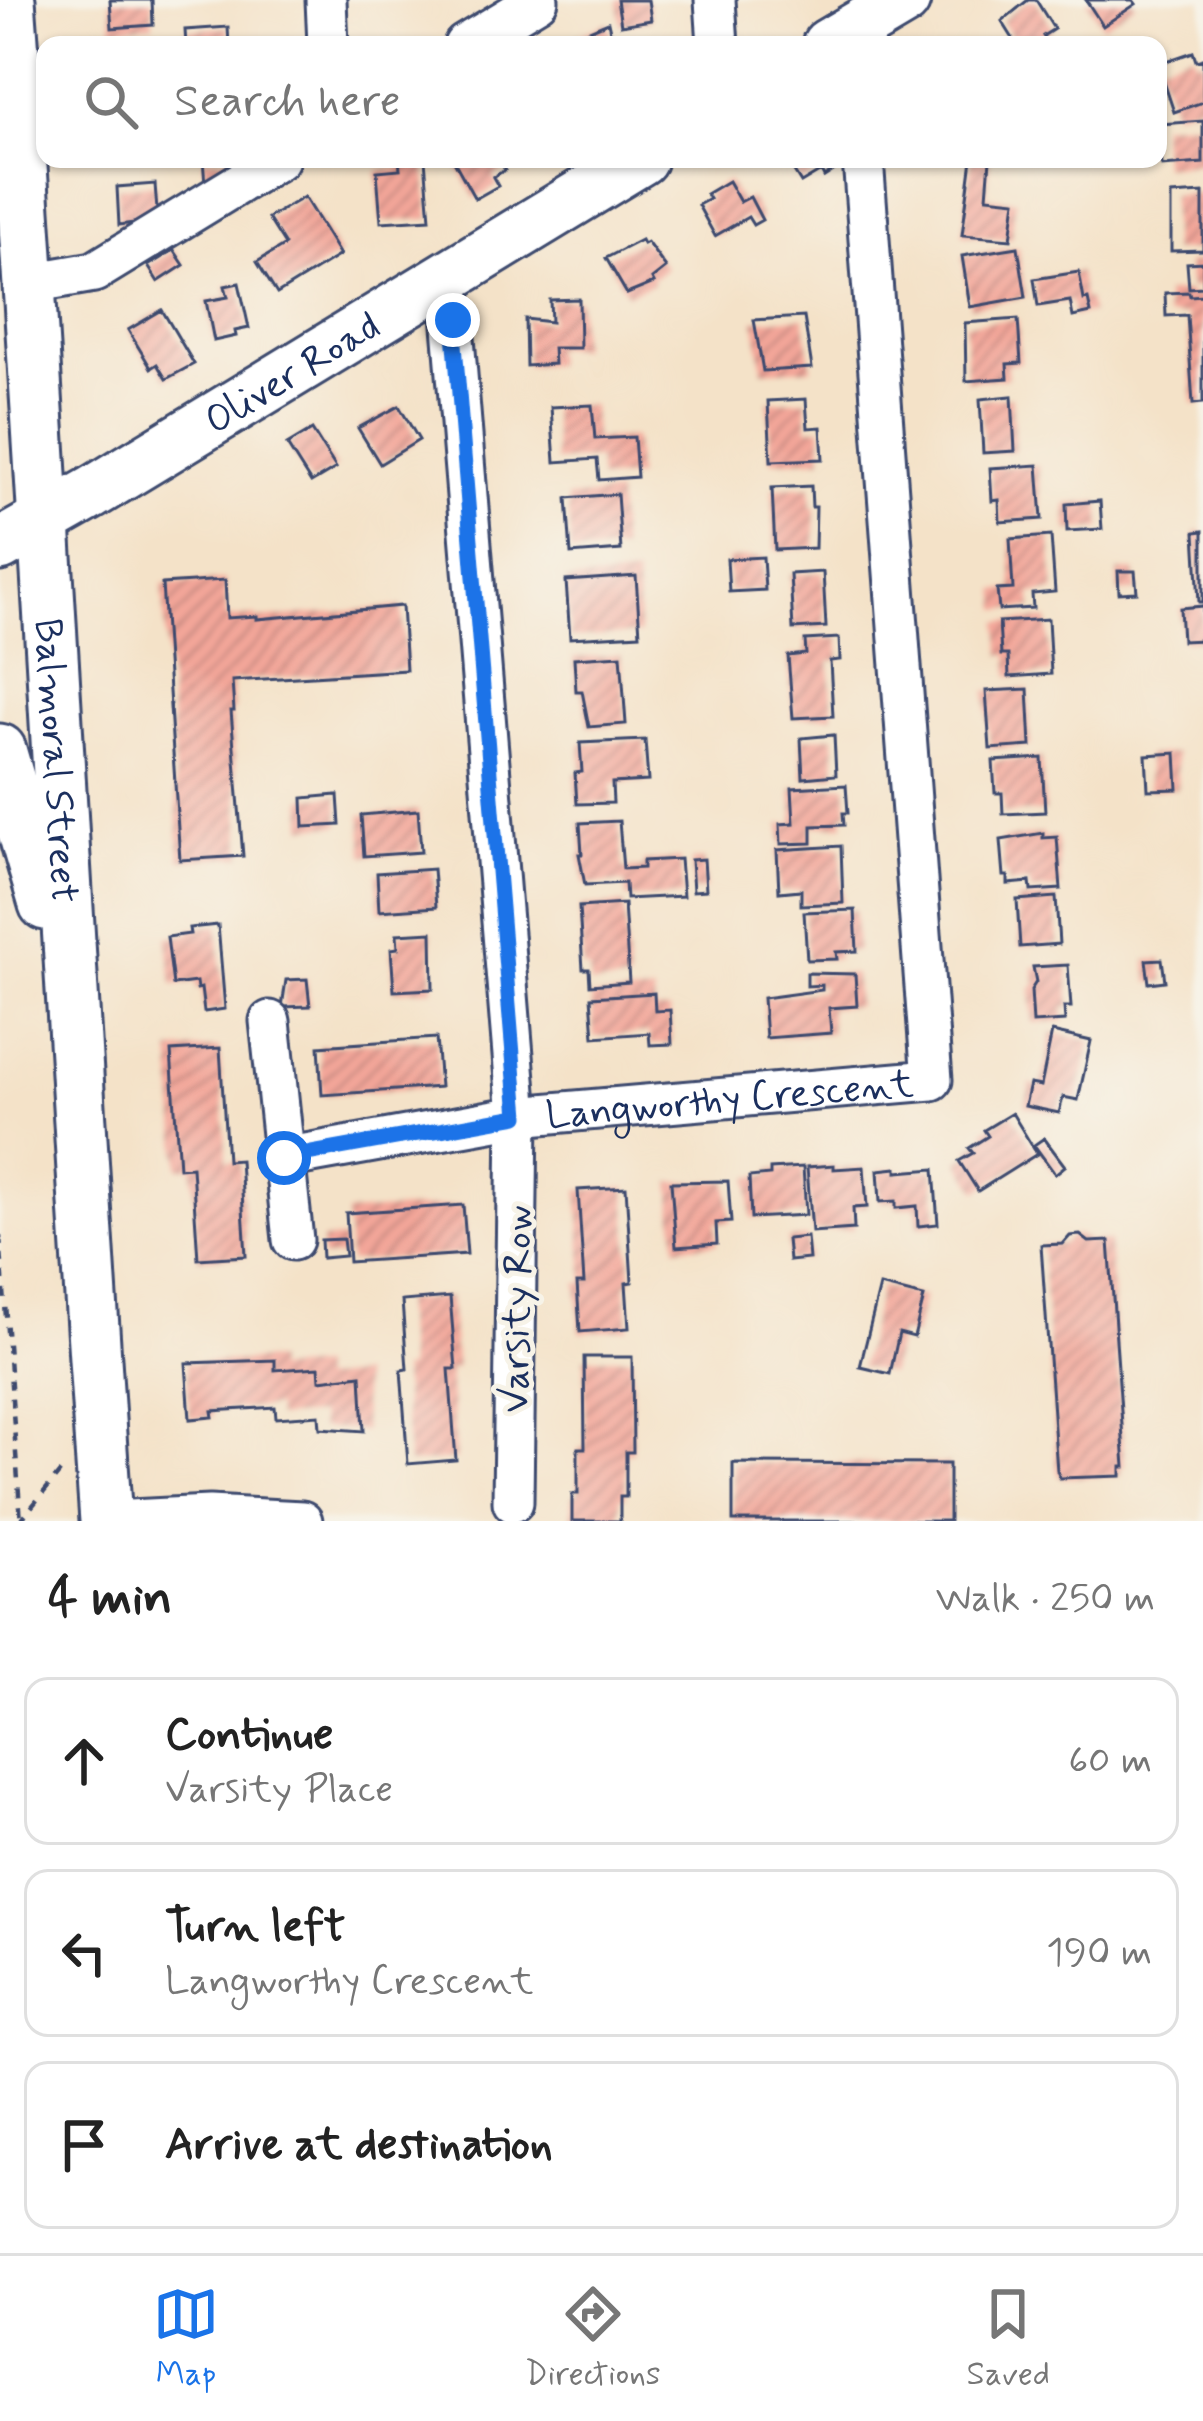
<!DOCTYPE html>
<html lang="en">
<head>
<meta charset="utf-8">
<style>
	:root { --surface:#fff; --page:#f6f6f6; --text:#222; --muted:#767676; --line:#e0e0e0; --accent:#1a73e8 }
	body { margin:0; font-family:Mynerve,sans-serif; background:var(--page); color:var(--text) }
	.stop { position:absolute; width:36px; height:36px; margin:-27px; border:9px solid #1a73e8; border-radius:50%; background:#fff }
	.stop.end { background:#1a73e8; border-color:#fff; box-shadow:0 3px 12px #0008 }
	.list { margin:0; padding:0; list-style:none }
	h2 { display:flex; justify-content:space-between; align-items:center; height:156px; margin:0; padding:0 48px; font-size:51px }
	h2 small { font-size:39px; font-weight:400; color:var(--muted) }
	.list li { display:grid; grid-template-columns:78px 1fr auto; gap:36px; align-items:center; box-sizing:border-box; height:168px; margin:0 24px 24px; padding:0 24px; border:3px solid var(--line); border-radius:24px }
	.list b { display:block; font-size:45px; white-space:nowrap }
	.list p { margin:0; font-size:39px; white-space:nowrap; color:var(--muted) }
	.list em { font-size:39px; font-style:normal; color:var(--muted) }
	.icon { flex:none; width:66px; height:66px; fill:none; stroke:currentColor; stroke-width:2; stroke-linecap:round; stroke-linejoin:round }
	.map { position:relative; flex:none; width:1203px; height:1521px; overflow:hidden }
	.search { position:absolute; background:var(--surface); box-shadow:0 3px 9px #0004; left:36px; right:36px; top:36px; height:132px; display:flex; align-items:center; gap:30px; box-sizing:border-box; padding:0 42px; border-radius:24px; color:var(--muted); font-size:45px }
	.sheet { height:732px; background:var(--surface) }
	nav { display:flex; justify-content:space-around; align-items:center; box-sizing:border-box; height:168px; border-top:3px solid var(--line); background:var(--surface); font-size:33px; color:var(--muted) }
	nav a { display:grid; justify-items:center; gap:6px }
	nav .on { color:var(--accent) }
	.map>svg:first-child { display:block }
</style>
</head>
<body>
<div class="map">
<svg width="1203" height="1521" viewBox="0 0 1203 1521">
	<defs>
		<pattern id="building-hatch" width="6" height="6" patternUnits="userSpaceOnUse" patternTransform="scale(3)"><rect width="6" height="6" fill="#f3a699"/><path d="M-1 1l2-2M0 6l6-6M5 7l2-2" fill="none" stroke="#c48880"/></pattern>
	</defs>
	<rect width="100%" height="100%" fill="#f7f3e8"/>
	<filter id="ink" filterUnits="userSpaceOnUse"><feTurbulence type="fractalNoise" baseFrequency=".00833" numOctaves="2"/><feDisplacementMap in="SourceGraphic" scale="24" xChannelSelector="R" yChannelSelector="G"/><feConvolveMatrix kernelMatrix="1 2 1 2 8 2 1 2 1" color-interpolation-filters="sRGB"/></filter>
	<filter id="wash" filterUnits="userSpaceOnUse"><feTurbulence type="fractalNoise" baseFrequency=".004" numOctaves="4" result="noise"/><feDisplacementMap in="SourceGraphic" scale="48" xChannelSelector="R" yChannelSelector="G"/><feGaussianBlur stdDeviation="2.7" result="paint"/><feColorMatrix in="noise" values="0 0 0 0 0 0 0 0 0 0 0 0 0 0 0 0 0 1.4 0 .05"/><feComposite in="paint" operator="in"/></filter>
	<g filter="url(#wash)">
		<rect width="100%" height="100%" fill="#f4e2c8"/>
		<g id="blocks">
			<path fill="url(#building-hatch)" d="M110 0H152L153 25 112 28Z
				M617 0H648L651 20 621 25Z
				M1028 0H1036L1054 29 1043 36 1047 42 1042 45H1017L1002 21Z
				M1086 0H1133L1136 4 1103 26Z
				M608 22 613 45H579L575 36Z
				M228 27 229 45H186L185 30Z
				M1193 52 1196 61 1203 59V102L1174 112 1158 64Z
				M1203 121V163L1162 166 1160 124Z
				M203 159H237L239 181 205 184Z
				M425 159 430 219 381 222 377 171 400 169 399 160Z
				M457 159H499L505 170 493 177 498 186 475 199 454 161Z
				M786 159H828L835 170 824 177 821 171 801 183Z
				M972 159H990L987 197 1016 200 1011 239 962 235Z
				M728 181 740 202 750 197 762 220 753 225 748 217 715 236 698 205 709 199 706 194Z
				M155 184 157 211 134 227V223L119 225 117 187Z
				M1203 193V250L1171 251V195Z
				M304 197 340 255 277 294 257 262 285 245 268 218Z
				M641 240 643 244 647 242 666 268 652 279 654 283 627 294 606 258Z
				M1018 247 1026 297 970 307 962 256Z
				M174 250 184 265 158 282 148 266Z
				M1203 262V287L1189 288 1187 263Z
				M1079 272 1084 300 1088 299 1091 313 1073 317 1070 301 1038 306 1034 279Z
				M239 283 249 328 235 331 236 336 214 341 206 301 228 297 225 286Z
				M1189 292 1190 296 1203 295V403L1193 404 1187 315 1166 316 1165 293Z
				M579 299 580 348H553L554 364 526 366 525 319 551 322 550 300Z
				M162 310 194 364 166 379 157 364 151 368 128 330Z
				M804 317 812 368 763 371 754 320Z
				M1018 319 1021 363 1007 364 1008 378 966 381 965 323Z
				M1012 396 1015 451 983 453 980 399Z
				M806 399 808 428 821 427 823 459 771 461 768 401Z
				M592 405 595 439 634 437 637 477 599 480 597 459 555 462 551 407Z
				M399 406 419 440 380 464 358 428Z
				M312 430 336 468 311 483 287 445Z
				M1038 465 1042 519 1000 522 999 500 992 501 990 468Z
				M811 486 812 507H816L815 548 775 550 772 488Z
				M617 494 621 550 571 554 567 498Z
				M1100 501 1102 529 1067 531 1066 504Z
				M1203 531V602H1199L1195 532Z
				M1051 536 1055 592 1032 594 1033 608 999 610 997 590 1013 589 1010 539Z
				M763 557 765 590 729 592 727 559Z
				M1118 571H1135L1137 592 1119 593Z
				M823 572 826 627 793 629 790 574Z
				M636 576 640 634 570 638 566 581Z
				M225 580 227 618 257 616V619L402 606 406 670 232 681 234 711H231L243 856 180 860 162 584Z
				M1203 606V640L1182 641 1180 608Z
				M1048 619 1051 674 1009 677 1008 655H1001L999 622Z
				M839 638 840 660 830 661 833 716 793 718 788 656 806 654 805 640Z
				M621 655 626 724 589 727 582 691H576L574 658Z
				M1028 689 1031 746 990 749 986 691Z
				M834 735 836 775 803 778 801 738Z
				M645 740 648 781 612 783 613 803 577 804 575 773 582 772 580 743Z
				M1176 753 1178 789 1148 790 1146 755Z
				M1042 758 1045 812 1003 814 1002 793H995L993 761Z
				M846 785 848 813H843L844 825 812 826V843L781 844 780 824 794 823 792 788Z
				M338 795 340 825 304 827 303 798Z
				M418 810 421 852 364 856 361 815Z
				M619 821 623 869 643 868V861L680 859 683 896 626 899 625 883 585 885 579 854H582L580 823Z
				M1043 833V838L1057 837 1061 889 1031 891 1030 882 1008 884V876H1004L1001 840Z
				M841 846 843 903 801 905V890L779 892 777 850Z
				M704 859 706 890 693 891 691 860Z
				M433 869 436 907 379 911 377 873Z
				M1056 897 1059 944 1020 947 1017 900Z
				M624 904 629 982 590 985 589 969H583L579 907Z
				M855 910 857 951 836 952 837 959 807 960 804 912Z
				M218 925 225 1009 204 1012 201 988 197 989 196 982 173 985 167 937 190 934 189 928Z
				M432 932 433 989 394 991 391 949 398 948 397 934Z
				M1162 959 1165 981 1149 983 1146 960Z
				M1068 965 1071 1007H1064L1065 1021 1033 1023 1031 990 1036 982 1033 967Z
				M807 973 855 974 857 1006 829 1008 831 1033 766 1038 763 998 822 990V985L807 986Z
				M307 979 310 1006 282 1007 286 980Z
				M654 993 655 1011 670 1010 672 1044 650 1045 649 1033 594 1037 591 997Z
				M1052 1032 1091 1041 1078 1100 1063 1097 1059 1113 1025 1106 1030 1084 1041 1086Z
				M436 1038 440 1087 322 1095 319 1046Z
				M220 1048 227 1161 240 1160 246 1256 198 1259 192 1167 179 1168 171 1051Z
				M1012 1113 1037 1154 978 1191 959 1161 973 1153 969 1148 988 1136 984 1130Z
				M1044 1138 1065 1166 1055 1174 1034 1145Z
				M834 1165V1169L864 1167 867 1207 853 1208 854 1229 812 1232 807 1167Z
				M803 1167 806 1215 751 1218 749 1177 770 1175V1169Z
				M897 1168V1172L934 1169 938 1224 918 1226 917 1206 896 1208V1201L880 1202 878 1170Z
				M728 1181 731 1222 716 1223 717 1244 676 1247 671 1182Z
				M626 1187 632 1282 626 1283 629 1328 580 1332 577 1283H584L578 1190Z
				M463 1205 467 1254 349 1262 346 1213Z
				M1080 1235 1089 1242 1109 1241 1125 1467H1121V1476L1060 1478 1057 1471 1041 1245 1063 1244 1070 1236Z
				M807 1237 809 1259 789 1261 787 1239Z
				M343 1239 345 1256 322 1258 321 1240Z
				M880 1286 924 1297 914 1337 899 1333 890 1374 860 1367Z
				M450 1297 456 1369H449L456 1460 408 1464 401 1370 407 1369 402 1301Z
				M584 1357H632L633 1452H626V1497H620V1521H572V1494H578V1448H585Z
				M275 1360V1370L319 1367 320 1380 361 1375 364 1431 320 1428 319 1415 276 1418 275 1407 212 1411 213 1417 190 1419 186 1363Z
				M733 1463 949 1464V1521H733Z"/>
		</g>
	</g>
	<g filter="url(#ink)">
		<use href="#blocks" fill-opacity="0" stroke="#3c4a6e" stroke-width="3"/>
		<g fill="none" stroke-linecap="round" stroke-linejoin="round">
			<g stroke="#3c4a6e" stroke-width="45">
				<g id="minor">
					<path d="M326 0 328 45"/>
					<path d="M715 0 718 45"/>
					<path d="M464 45 538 0"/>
					<path d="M449 277 518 1116 513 1502"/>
					<path d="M30 283 94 272 279 159"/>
					<path d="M270 1021 293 1240"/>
					<path id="s1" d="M284 1158 518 1116 932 1080 863 159"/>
					<path d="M110 1521 209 1516 302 1521"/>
				</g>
			</g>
			<g stroke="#3c4a6e" stroke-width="57">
				<g id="major">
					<path id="s2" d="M9 0C47 507 70 1014 106 1521"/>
					<path d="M828 45 904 0"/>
					<path id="s3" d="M0 545 92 493 641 159"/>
					<path d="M0 750 45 904"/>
				</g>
			</g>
			<path stroke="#3c4a6e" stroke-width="4.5" stroke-dasharray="9 9" stroke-linecap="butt" d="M0 1236 21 1521
				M20 1521 62 1470"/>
			<use href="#minor" stroke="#fff" stroke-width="39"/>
			<use href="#major" stroke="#fff" stroke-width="51"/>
		</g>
	</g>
	<g fill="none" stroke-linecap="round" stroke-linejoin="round" filter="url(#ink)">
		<path stroke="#1a73e8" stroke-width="15" d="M284 1158 518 1116 453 320"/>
	</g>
	<g text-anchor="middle" stroke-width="10" stroke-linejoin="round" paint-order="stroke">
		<g font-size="39" fill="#1b2f5e" stroke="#f7f3e8">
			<text dy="14" stroke="none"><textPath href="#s3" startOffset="339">Oliver Road</textPath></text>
			<text dy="14" stroke="none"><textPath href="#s2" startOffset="762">Balmoral Street</textPath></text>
			<text dy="14" stroke="none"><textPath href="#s1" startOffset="450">Langworthy Crescent</textPath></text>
			<text transform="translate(515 1309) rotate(-89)" y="14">Varsity Row</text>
		</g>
	</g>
</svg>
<div class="stop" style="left:284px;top:1158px"></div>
<div class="stop end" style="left:453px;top:320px"></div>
<div class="search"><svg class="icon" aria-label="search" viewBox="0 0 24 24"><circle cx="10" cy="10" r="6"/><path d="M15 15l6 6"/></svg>Search here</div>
</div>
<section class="sheet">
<h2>4 min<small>Walk · 250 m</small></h2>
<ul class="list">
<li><svg class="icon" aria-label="ahead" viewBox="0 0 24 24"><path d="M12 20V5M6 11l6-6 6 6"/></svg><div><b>Continue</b><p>Varsity Place</p></div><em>60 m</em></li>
<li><svg class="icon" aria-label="left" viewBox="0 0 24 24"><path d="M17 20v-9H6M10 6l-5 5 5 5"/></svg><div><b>Turn left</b><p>Langworthy Crescent</p></div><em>190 m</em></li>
<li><svg class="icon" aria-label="arrive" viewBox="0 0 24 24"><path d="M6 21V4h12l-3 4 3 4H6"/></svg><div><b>Arrive at destination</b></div></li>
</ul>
</section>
<nav>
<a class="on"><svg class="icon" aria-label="map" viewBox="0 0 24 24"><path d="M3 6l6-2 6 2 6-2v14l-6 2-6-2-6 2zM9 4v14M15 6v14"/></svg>Map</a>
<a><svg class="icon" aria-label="directions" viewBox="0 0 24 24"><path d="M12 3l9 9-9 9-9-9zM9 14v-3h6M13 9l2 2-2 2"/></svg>Directions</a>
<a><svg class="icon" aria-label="saved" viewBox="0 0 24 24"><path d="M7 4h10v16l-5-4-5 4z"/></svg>Saved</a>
</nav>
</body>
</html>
